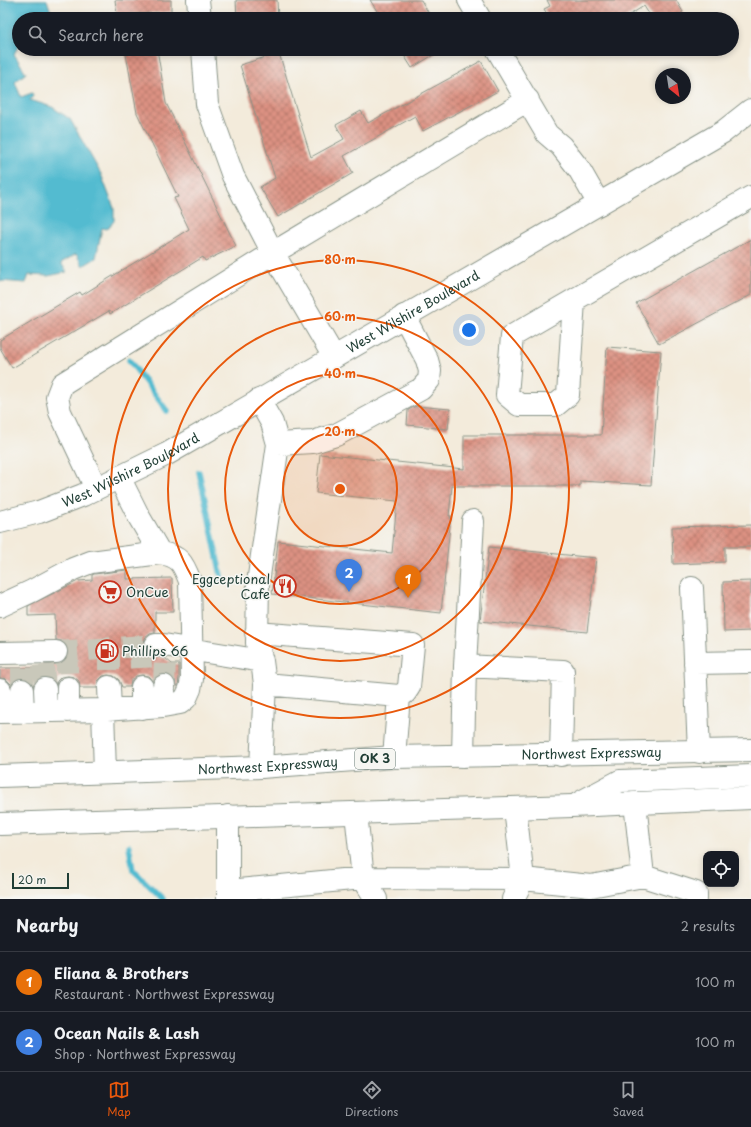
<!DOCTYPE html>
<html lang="en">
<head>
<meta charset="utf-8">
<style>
	:root { --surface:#171b24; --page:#20242c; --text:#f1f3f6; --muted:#9ea1a6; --line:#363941; --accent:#ea580c }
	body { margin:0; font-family:"Playpen Sans",sans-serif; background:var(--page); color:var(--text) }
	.controls { position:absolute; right:12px; bottom:12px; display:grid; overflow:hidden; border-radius:8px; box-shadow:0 2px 6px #0003 }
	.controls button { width:36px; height:36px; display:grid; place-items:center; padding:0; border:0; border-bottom:1px solid var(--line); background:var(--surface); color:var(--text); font:20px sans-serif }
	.compass { position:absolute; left:655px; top:68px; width:36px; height:36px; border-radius:50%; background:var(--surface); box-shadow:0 2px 6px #0003; rotate:150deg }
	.scale { position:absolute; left:12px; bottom:10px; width:57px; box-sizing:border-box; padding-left:4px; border:2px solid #1f3d34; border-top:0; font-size:11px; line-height:14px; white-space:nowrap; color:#1f3d34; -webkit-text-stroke:3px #f6f6f2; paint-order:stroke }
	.you { position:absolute; left:469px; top:330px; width:14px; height:14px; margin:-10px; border:3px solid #fff; border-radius:50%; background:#1a73e8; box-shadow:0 0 0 6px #1a73e833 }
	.badge { display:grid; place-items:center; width:26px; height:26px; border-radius:50%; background:var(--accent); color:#fff; font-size:13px; font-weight:700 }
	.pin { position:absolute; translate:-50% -33px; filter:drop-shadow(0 1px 2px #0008) }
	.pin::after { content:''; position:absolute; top:21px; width:14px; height:12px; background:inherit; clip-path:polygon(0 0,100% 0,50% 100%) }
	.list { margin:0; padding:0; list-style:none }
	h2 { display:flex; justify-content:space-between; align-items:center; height:52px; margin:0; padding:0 16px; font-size:17px }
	h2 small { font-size:13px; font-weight:400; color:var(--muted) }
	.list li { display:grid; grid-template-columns:26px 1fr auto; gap:12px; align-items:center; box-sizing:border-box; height:60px; padding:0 16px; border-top:1px solid var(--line) }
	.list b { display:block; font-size:15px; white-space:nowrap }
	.list p { margin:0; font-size:13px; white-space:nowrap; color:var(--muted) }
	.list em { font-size:13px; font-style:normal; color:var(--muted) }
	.icon { flex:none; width:22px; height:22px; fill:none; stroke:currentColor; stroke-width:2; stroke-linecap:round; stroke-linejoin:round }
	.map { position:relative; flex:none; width:751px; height:899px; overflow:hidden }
	.search { position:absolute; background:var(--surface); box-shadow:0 2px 6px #0003; left:12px; right:12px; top:12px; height:44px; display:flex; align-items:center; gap:10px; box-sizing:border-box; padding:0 14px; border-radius:22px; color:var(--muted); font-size:15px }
	.sheet { height:172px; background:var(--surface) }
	nav { display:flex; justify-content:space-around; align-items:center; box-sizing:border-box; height:56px; border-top:1px solid var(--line); background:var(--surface); font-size:11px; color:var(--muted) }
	nav a { display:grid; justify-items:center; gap:2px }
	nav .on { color:var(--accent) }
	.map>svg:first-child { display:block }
</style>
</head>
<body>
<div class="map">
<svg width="751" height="899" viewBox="0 0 751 899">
	<defs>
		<pattern id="building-cross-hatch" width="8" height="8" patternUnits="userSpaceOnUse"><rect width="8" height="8" fill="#dc9182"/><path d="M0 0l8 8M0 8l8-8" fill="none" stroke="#b2786b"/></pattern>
	</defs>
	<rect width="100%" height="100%" fill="#f6f6f2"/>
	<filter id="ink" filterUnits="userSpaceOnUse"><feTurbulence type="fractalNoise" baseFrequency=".025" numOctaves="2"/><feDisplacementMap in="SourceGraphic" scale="8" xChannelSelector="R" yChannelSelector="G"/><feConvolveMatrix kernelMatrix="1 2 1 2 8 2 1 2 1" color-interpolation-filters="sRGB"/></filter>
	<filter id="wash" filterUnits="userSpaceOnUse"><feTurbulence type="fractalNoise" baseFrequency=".012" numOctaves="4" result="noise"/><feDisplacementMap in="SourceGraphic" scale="16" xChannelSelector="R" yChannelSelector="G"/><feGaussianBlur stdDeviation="0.9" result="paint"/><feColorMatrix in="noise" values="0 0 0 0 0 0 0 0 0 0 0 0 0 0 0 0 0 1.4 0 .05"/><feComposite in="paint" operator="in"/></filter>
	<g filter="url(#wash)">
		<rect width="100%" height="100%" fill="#f3ebdb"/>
		<path fill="#53bbd0" stroke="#397c82" d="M0 0H47L52 15 49 19H19V45L14 54 26 73 15 82 21 97 32 93 33 96 30 100 52 107 70 119 101 174 114 208V221L107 229 102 228 96 258 83 266 76 254 61 263 67 272 48 276 29 275 26 283 0 281Z"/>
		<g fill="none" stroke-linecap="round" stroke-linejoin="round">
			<path stroke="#53bbd0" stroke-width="5.5" d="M129 360 167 411
				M199 472 222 580
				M129 846 133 870 163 899"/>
		</g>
		<g id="blocks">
			<path fill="url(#building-cross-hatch)" d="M115 0H171V12L117 15Z
				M236 0H277L278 19H237Z
				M370 0H421L432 19H382Z
				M547 0H676L683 12 672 19H652L644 6 623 19H550L544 9 550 6Z
				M125 49H157L166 103 236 246 205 261 203 257 110 314 109 311 12 368 0 348V340L80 292 82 295 189 229 174 198 178 197 137 113Z
				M400 49H443L412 68Z
				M279 53 311 157 344 139 336 125 361 111 368 123 481 61 498 91 423 131 415 116 344 156 353 173 278 217 260 187 275 178 240 65Z
				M751 239V295L659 344 636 303Z
				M607 347 661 351 651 485 580 481V486H452L449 516H451L441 613 272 594 278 541 392 553 397 501 316 493 320 454 464 469V435H601Z
				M416 406 450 409 448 429 407 425 408 410Z
				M751 525V547H725V562L673 564 672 527Z
				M489 547 596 558 587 632 480 621Z
				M127 570V579L172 578 173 612H155V633L150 634 145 638 144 645 145 652 150 656 165 658 172 664H179V678L178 686H176L175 680 171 676 164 674 158 675 153 681 148 676 142 675 136 676 131 680 130 687H122L119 680 114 676 108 675 103 676 98 681 97 688H80L79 681 74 677 68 676 61 677 57 681 56 685 55 682 51 678 44 677 38 679 34 683 33 686 32 683 27 679 21 678 16 679 11 684 6 679 0 678V668H41L44 665 56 664 62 663 67 658 68 651 66 645 62 641 56 640 55 615 28 616V606L78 581 92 580V575L94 574Z
				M751 581V631L724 632 723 582Z"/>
		</g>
	</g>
	<g filter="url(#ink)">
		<use href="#blocks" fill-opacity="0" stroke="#899488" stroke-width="1"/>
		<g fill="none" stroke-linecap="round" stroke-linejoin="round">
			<path stroke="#c9c8ba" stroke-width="22" stroke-dasharray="22 11" stroke-linecap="butt" d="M140 646 142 687
				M109 648V687
				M66 651 68 688
				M56 652 156 645
				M43 665 45 689
				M22 668V690
				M164 686 165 658"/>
			<g stroke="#899488" stroke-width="24">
				<path id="minor" d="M198 0 200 19
					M469 0 480 19
					M203 49 207 104 233 176 273 253 334 357
					M497 49 547 134 561 146 579 169 599 204
					M574 300 568 395 556 405H519L507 395 512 336 751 197
					M259 400 272 423 278 444 258 583 257 643 262 661
					M278 444 313 442 336 435 421 389 429 380 430 371 427 360 404 316
					M96 488 60 412 57 397 62 384 273 253 528 100
					M692 588 699 752
					M0 606 32 591 73 569 91 562 160 553
					M256 633 413 645 409 687 405 693 399 696
					M156 645H164L262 661 265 684 261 767
					M0 653 56 652
					M695 663 751 662
					M465 666 563 671 561 755
					M265 684 399 696 394 757
					M109 687 110 710
					M142 687V708
					M45 689 46 711
					M0 690 1 712
					M22 690 23 712
					M163 706 164 686
					M103 710 163 706 180 703 186 698 190 689 192 679 190 581C183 563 180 556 160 553L139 517 119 477
					M68 711V688
					M0 712 103 710 105 772
					M463 756 465 666 473 521
					M635 803 643 876
					M356 813 363 878 376 899
					M228 816V899
					M229 891 363 878 523 879 591 886 643 876 696 893V899
					M513 899 523 879 515 808"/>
			</g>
			<g stroke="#899488" stroke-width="24">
				<g id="major">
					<path id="s1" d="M0 522 39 512 83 495 167 454 723 132 751 110"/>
				</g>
			</g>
			<g stroke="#899488" stroke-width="24">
				<g id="highway">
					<path id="s2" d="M0 776 261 767 394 757 751 750"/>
					<path d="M579 803 620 781 751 776"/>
					<path d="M0 824 572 806 751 798"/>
				</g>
			</g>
			<use href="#minor" stroke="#fff" stroke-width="22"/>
			<use href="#major" stroke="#fff" stroke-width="22"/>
			<use href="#highway" stroke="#fff" stroke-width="22"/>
		</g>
	</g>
	<circle cx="340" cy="489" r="57" fill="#e8590c" fill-opacity=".12"/>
	<g fill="none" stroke="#e8590c" stroke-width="2">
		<circle cx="340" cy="489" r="57"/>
		<circle cx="340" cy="489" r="115"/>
		<circle cx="340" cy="489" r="172"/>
		<circle cx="340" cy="489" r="229"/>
	</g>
	<defs>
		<g id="restaurant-ring" transform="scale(1.15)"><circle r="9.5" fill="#f6f6f2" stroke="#c8321e" stroke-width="1.5"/><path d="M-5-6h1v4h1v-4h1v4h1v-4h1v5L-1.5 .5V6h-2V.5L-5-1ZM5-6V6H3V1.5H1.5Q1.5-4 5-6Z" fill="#c8321e"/></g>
		<g id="supermarket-ring" transform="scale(1.15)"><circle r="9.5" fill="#f6f6f2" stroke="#c8321e" stroke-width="1.5"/><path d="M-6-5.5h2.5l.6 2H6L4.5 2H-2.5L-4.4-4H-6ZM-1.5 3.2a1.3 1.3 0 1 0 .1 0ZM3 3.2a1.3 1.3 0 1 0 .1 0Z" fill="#c8321e"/></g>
		<g id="fuel-ring" transform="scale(1.15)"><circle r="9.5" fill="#f6f6f2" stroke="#c8321e" stroke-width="1.5"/><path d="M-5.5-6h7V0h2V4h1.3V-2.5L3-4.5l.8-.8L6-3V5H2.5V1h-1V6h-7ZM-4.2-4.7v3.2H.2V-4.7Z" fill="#c8321e"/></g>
	</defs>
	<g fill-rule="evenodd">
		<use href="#restaurant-ring" x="285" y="586"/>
		<use href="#supermarket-ring" x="110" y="592"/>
		<use href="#fuel-ring" x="107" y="651"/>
	</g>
	<g text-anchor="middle" stroke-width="3" stroke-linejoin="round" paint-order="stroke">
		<rect fill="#f6f6f2" stroke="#60746d" stroke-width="1" x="355" y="749" width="40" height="20" rx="3"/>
		<g font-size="12" font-weight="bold" fill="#1f3d34">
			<text x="375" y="763">OK 3</text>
		</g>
		<g font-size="13" fill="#1f3d34" stroke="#f6f6f2">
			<text dy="5" stroke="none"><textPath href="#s1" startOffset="465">West Wilshire Boulevard</textPath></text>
			<text dy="5" stroke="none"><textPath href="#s1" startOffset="141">West Wilshire Boulevard</textPath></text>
			<text dy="5" stroke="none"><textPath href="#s2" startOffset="592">Northwest Expressway</textPath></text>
			<text dy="5" stroke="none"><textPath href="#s2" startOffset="268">Northwest Expressway</textPath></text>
		</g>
		<g font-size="13" fill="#1f3d34" stroke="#f6f6f2" text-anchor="start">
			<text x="270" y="584" text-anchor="end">Eggceptional<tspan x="270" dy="15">Cafe</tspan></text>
			<text x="126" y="597">OnCue</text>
			<text x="122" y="656">Phillips 66</text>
		</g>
	</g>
	<circle cx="340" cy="489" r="6" fill="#e8590c" stroke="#f6f6f2" stroke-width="2"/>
	<g font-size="12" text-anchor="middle" font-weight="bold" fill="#e8590c" stroke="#f6f6f2" stroke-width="3" stroke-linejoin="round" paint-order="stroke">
		<text x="340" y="264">80 m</text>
		<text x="340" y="321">60 m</text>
		<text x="340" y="378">40 m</text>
		<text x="340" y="436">20 m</text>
	</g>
</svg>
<div class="controls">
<button><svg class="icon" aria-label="locate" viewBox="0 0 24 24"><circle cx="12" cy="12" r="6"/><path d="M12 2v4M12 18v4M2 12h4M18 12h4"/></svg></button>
</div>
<svg class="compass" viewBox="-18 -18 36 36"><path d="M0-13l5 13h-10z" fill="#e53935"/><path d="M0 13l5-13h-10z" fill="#9ea1a6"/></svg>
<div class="scale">20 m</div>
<div class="you"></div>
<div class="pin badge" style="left:408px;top:598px;background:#e8710a">1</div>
<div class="pin badge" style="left:349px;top:592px;background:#3f7fe0">2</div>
<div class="search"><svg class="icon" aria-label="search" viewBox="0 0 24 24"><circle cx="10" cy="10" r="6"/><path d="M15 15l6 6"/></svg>Search here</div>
</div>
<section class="sheet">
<h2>Nearby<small>2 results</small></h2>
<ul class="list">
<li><span class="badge" style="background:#e8710a">1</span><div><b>Eliana &amp; Brothers</b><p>Restaurant · Northwest Expressway</p></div><em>100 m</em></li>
<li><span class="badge" style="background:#3f7fe0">2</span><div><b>Ocean Nails &amp; Lash</b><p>Shop · Northwest Expressway</p></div><em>100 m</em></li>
</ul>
</section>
<nav>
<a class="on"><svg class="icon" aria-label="map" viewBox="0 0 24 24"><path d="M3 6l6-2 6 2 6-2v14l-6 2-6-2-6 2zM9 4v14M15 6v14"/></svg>Map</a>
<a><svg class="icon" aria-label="directions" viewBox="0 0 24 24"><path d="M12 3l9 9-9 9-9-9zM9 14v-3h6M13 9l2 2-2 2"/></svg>Directions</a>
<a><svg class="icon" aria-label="saved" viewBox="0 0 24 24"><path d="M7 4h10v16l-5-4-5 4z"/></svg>Saved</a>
</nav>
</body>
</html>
